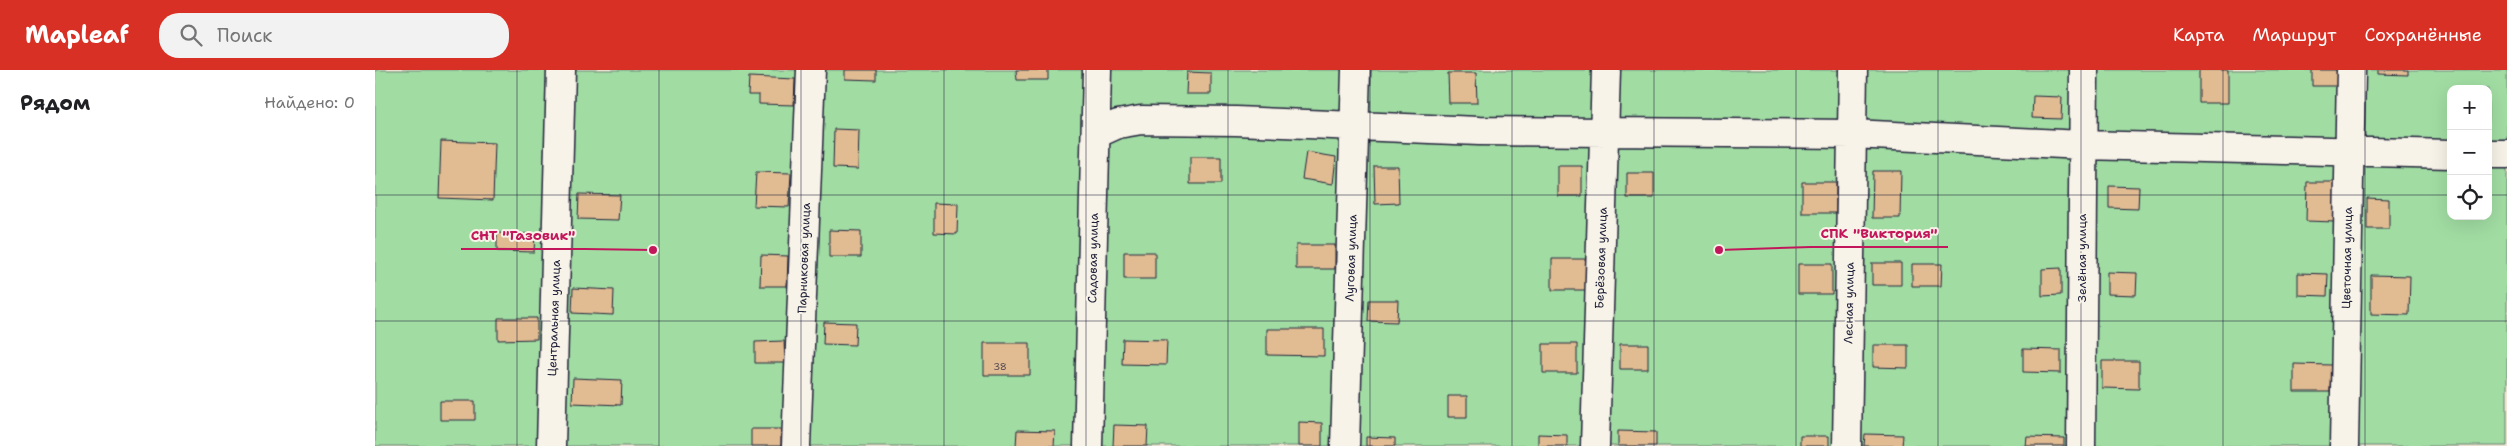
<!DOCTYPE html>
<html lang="ru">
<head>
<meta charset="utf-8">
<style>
	:root { --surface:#fff; --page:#f2f2f2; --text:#202124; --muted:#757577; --line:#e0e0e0; --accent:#d93025 }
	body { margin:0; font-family:"Shantell Sans",sans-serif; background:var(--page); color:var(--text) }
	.controls { position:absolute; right:15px; top:15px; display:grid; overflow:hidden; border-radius:10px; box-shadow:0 5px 20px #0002 }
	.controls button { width:45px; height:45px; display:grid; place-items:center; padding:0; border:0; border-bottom:1px solid var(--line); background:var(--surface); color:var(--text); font:25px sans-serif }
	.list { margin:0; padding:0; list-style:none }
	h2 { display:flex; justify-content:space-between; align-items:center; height:65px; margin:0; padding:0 20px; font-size:21px }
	h2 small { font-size:16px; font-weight:400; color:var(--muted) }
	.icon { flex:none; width:28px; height:28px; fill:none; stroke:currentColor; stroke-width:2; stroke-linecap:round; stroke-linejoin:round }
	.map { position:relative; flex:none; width:2132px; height:376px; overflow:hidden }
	header { display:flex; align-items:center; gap:30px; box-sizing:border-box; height:70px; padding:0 25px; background:var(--accent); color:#fff }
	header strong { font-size:24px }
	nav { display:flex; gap:28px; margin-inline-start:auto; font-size:18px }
	.search { width:350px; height:45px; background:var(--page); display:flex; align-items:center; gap:12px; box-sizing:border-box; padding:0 18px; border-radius:20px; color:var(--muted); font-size:19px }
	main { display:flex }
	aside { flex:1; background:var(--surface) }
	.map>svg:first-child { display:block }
</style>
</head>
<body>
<header>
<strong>Mapleaf</strong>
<div class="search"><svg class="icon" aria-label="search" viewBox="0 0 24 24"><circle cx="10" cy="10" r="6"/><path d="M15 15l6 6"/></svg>Поиск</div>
<nav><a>Карта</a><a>Маршрут</a><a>Сохранённые</a></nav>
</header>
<main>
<aside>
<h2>Рядом<small>Найдено: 0</small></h2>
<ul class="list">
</ul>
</aside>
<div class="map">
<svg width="2132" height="376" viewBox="0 0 2132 376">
	<rect width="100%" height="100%" fill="#f3e8d7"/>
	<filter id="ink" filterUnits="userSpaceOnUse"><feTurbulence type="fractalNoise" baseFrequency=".02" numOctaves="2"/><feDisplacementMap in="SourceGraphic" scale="10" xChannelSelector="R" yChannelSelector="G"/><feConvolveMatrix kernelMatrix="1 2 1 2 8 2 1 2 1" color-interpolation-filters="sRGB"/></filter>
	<g filter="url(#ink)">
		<path fill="#a1dda3" stroke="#62806f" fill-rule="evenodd" d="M0 0H2132V376H0ZM2076 19H2113V146H2076Z"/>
		<path fill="#e1bc92" stroke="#22223b" d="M470 0H501V10L470 9Z
			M641 0H673V10H642Z
			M1824 0H1853V33H1824Z
			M1937 0H1966V16H1937Z
			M2003 0H2033V5L2003 4Z
			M812 2 836 3V24H811Z
			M1073 3H1101L1102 33H1074Z
			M374 7 420 9 419 35 384 34V25H373Z
			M1658 26 1687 27 1686 49 1657 48Z
			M459 59 484 60 483 99 458 98Z
			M66 71 120 73 118 130 64 128Z
			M931 82 961 87 958 114 927 109Z
			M815 87H846V114H815Z
			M999 96H1023L1024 133 1000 134Z
			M1183 96H1207V126H1183Z
			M1498 101H1526L1525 148H1497Z
			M381 102 416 103 414 137 379 136Z
			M1252 103H1279V128H1252Z
			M1427 112H1461V143H1427Z
			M1932 112H1961L1960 152 1931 151Z
			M1734 116 1764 117 1763 139 1734 138Z
			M204 124 245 125 243 150 203 149Z
			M1992 128 2014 129V159H1992Z
			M559 133 583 134 582 164 559 163Z
			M454 160 486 161V187H454Z
			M122 163 160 164 159 182 122 181Z
			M921 175H960V199H921Z
			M749 182H780V209H749Z
			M386 185 413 186 412 216H385Z
			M1177 189H1211V220H1177Z
			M1497 193H1526V215H1497Z
			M1423 194H1457V224H1423Z
			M1537 194H1567L1566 216H1537Z
			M1686 198V225L1667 226V199Z
			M1732 202 1762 203 1761 225 1732 224Z
			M1923 203 1953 204 1952 226 1923 225Z
			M1996 205 2035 206 2034 245 1996 244Z
			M198 218 239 220 238 245 197 243Z
			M994 230H1023L1022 252 993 251Z
			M123 248H162V269L123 270Z
			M449 252 481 253 480 275 448 274Z
			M892 259H949V286L892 285Z
			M748 269 792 270 791 295 747 294Z
			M409 271 410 293H380V272Z
			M609 273H655V305H609Z
			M1168 274H1202V303H1168Z
			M1245 274H1273V299H1245Z
			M1498 275H1533V298L1498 297Z
			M1648 279 1686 280V303L1648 302Z
			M1727 291H1764V319L1727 318Z
			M1919 294 1956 295 1955 322H1919Z
			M198 308 247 310 246 335 197 333Z
			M1073 326H1092V347H1073Z
			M65 331H100V350H65Z
			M924 352 947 353V376H924Z
			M739 355 773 356 772 376H738Z
			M376 359H406V376H376Z
			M642 360 680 361 679 376H641Z
			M1243 361 1281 362V376H1243Z
			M1163 364 1192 365V376H1163Z
			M1490 364 1528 365 1527 376H1489Z
			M1425 366H1454V376H1425Z
			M991 367 1020 368V376H991Z
			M1652 367 1689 368V376H1651Z"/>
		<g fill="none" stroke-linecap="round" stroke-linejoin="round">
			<g stroke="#22223b" stroke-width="31">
				<path id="minor" d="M721 64 743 54 766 50 861 51 1104 61 1477 64 1708 75 2076 84
					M2113 84H2132
					M176 376 186 0
					M421 376 436 0
					M713 376 722 0
					M970 376 981 0
					M1220 376 1231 0
					M1472 376 1478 0
					M1706 376 1709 0
					M1969 376 1976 0"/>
			</g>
			<use href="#minor" stroke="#f7f3e8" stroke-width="28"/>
		</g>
	</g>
	<path fill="none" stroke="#22223b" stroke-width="1" stroke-opacity="0.55" d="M142 0V376M284 0V376M426 0V376M569 0V376M711 0V376M853 0V376M995 0V376M1137 0V376M1279 0V376M1421 0V376M1563 0V376M1706 0V376M1848 0V376M1990 0V376M0 125H2076M2113 125H2132M0 251H2132"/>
	<g text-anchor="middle" stroke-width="4" stroke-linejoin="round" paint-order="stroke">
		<g font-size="10" fill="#524851">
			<text x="625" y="300">38</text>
		</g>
		<g font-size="12" fill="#22223b" stroke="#f7f3e8">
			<text transform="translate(429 188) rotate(-88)" y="4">Парниковая улица</text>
			<text transform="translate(718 188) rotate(-89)" y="4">Садовая улица</text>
			<text transform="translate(976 188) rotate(-88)" y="4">Луговая улица</text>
			<text transform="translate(1226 188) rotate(-88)" y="4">Берёзовая улица</text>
			<text transform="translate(1707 188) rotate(-90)" y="4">Зелёная улица</text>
			<text transform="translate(1972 188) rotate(-89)" y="4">Цветочная улица</text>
			<text transform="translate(1474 233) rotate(-89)" y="4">Лесная улица</text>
			<text transform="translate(179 248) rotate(-88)" y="4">Центральная улица</text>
		</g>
	</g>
	<path fill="none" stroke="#c2185b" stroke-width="2" d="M1344 180L1436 177H1573M278 180L210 179H86"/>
	<g fill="#c2185b" stroke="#f7f3e8" stroke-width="2">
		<circle cx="1344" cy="180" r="5"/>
		<circle cx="278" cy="180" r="5"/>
	</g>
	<g font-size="14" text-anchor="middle" font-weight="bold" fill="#c2185b" stroke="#f7f3e8" stroke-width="4" stroke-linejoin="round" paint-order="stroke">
		<text x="1504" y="168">СПК "Виктория"</text>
		<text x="148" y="170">СНТ "Газовик"</text>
	</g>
</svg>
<div class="controls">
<button>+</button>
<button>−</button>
<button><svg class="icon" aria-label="locate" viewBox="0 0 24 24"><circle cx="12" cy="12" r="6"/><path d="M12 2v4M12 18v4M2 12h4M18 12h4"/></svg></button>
</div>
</div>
</main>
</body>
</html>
